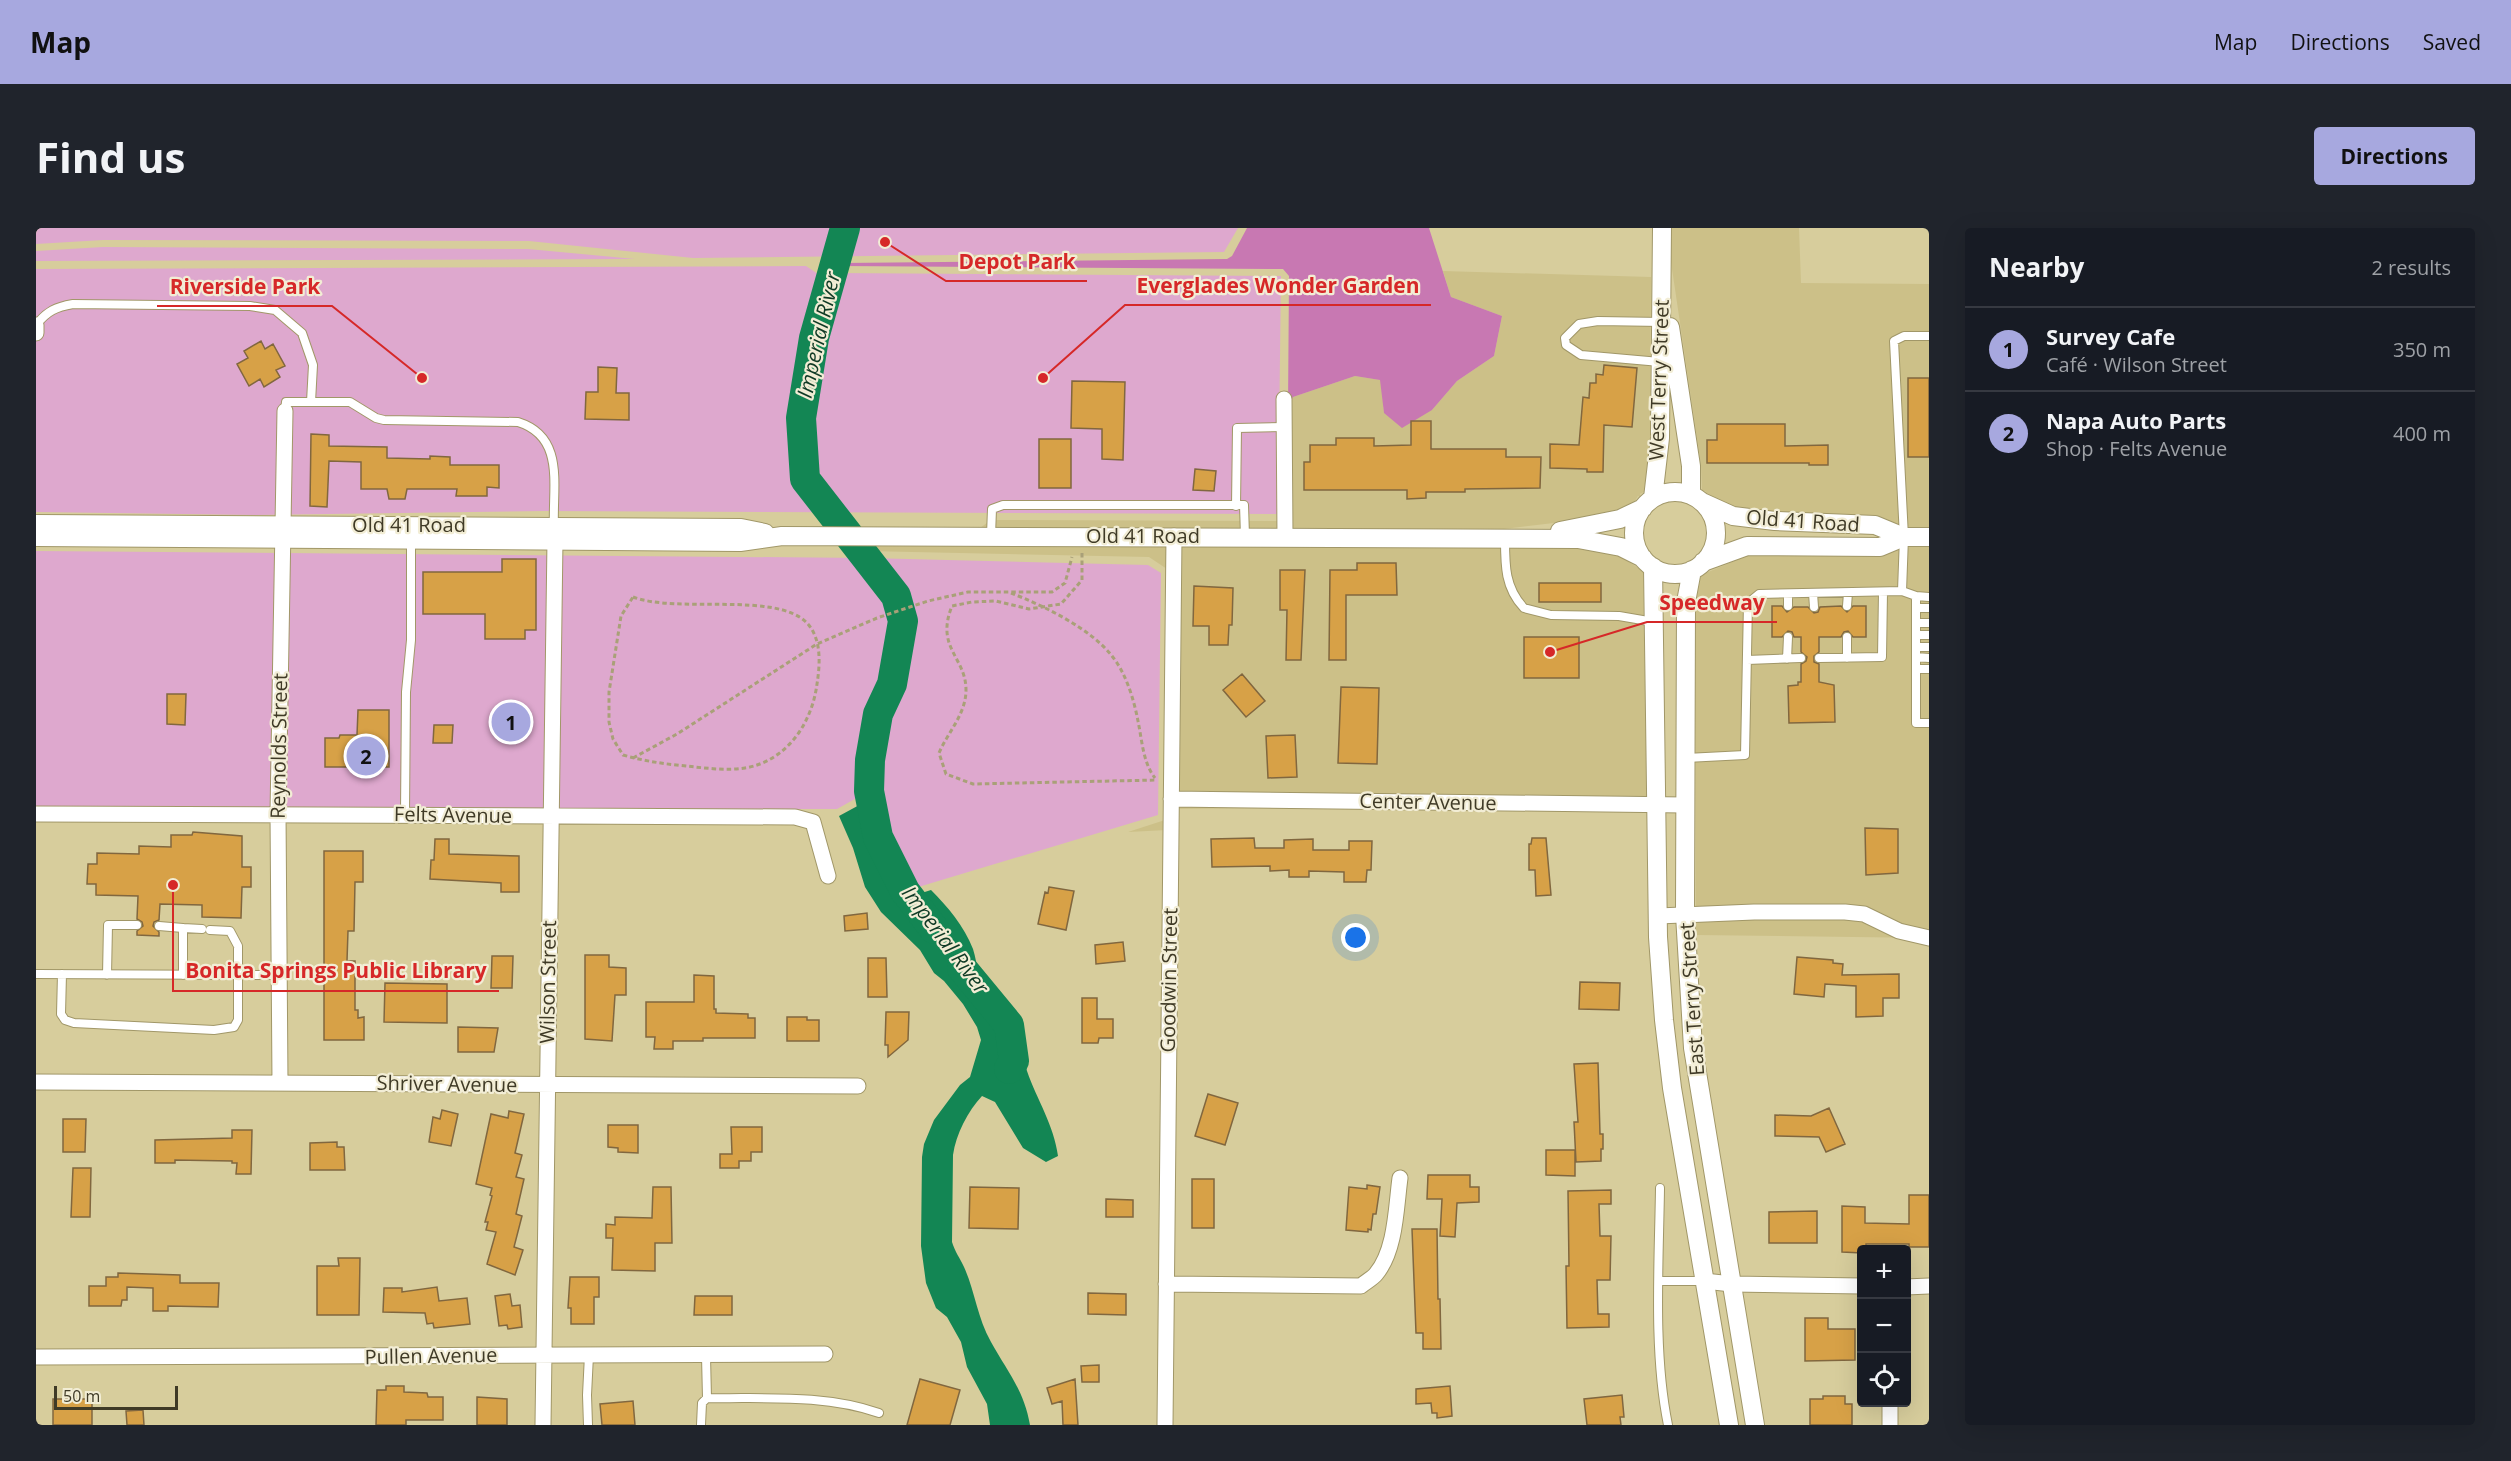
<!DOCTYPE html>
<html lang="en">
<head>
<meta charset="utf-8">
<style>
	:root { --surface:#171b24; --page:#20242c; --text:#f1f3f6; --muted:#9ea1a6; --line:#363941; --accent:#a7a8df }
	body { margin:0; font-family:"Open Sans",sans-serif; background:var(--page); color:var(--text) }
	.controls { position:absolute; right:18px; bottom:18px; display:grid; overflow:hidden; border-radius:6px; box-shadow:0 6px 24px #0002 }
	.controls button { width:54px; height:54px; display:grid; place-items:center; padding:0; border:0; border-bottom:2px solid var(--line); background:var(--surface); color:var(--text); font:30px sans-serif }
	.scale { position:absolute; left:18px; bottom:15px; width:124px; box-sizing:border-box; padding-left:6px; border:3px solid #3f3a26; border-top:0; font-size:16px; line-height:21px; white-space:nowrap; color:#3f3a26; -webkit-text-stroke:4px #f2edd5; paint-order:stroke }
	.you { position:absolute; left:1320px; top:710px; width:21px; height:21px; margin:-15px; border:4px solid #fff; border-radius:50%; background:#1a73e8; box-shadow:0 0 0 9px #1a73e833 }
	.badge { display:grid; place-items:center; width:39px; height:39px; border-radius:50%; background:var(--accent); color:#111; font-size:20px; font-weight:700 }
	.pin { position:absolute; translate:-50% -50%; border:3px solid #fff; box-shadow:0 2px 6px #0006 }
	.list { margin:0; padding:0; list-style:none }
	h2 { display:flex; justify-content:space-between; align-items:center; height:78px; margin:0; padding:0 24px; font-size:26px }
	h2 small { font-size:20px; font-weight:400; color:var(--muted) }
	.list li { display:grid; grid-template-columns:39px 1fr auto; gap:18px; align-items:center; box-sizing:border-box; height:84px; padding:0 24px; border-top:2px solid var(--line) }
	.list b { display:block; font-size:22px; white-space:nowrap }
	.list p { margin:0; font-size:20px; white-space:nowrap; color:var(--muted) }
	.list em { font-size:20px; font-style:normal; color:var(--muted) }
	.icon { flex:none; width:33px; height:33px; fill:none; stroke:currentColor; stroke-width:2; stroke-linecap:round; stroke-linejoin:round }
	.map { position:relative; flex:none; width:1893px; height:1197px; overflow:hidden; border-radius:6px }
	header { display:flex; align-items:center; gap:36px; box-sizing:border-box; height:84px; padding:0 30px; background:var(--accent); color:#111 }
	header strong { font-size:28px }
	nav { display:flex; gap:33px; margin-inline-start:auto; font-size:21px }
	.intro { display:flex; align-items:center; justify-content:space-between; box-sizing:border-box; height:144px; padding:0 36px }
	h1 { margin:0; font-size:42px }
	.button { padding:15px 27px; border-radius:6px; background:var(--accent); color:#111; font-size:21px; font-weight:700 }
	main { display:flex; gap:36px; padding:0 36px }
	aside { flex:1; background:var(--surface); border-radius:6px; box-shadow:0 6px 24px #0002 }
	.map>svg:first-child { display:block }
</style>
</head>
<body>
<header>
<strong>Map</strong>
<nav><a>Map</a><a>Directions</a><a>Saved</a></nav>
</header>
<div class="intro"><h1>Find us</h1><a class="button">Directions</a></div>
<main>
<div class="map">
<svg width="1893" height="1197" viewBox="0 0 1893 1197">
	<rect width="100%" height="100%" fill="#d7cd9c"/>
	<path fill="#ccc088" d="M1635 0H1763L1765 55 1893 56V300H1874L1872 298 1867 300 1700 280 1673 268 1669 263 1666 264 1665 237 1635 34Z
		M1407 43 1615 49 1614 210 1608 264 1604 266 1605 269 1602 268 1599 273 1580 283 1526 294 1468 301 944 300 955 292 1245 293 1252 180 1257 169 1319 148 1345 152 1348 185 1396 182 1421 153 1458 128 1466 88 1415 69Z
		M824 317 1541 319 1582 327 1607 343 1611 576 1131 581V602L1092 604 1129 592 1131 341 1113 329 830 323Z
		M1874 318H1893V710L1660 707 1659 375 1665 347 1713 327 1867 319 1872 321Z"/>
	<path fill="#dea8ce" d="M0 0H1202L1188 24 657 30 493 13 67 12 0 16Z
		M67 19 492 21 599 31 0 33V23Z
		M770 38 794 54 797 45 1245 48 1242 286 507 283 220 287 0 284V41Z
		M0 323 831 330 1112 337 1125 345 1122 587 869 663 842 609 833 563 801 581 0 582Z"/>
	<path fill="#c878b2" d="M1211 0H1393L1415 69 1466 88 1458 128 1421 153 1396 182 1366 200 1348 185 1344 152 1319 148 1257 169 1252 180 1253 48 1247 41 806 38 807 35 1191 31 1196 28Z"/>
	<path fill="#138654" d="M827 575 835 612 863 668 870 670 895 662C912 679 928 698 937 721 942 737 942 754 950 769 958 785 973 798 983 813 990 823 987 832 991 843 1001 872 1018 897 1022 928L1010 934 987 920 959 874 946 868C932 883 920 906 917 927L916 1014C919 1024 924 1030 928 1039 939 1063 941 1089 955 1114 971 1143 988 1162 994 1197H954L951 1176 931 1139 925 1114 911 1089 900 1080 890 1055 885 1018 886 929 888 916 898 892 924 857 934 849 945 812 941 799 927 776 908 753 898 745 884 722 845 684 829 659 817 620 803 588Z"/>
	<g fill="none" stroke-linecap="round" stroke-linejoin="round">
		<path stroke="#138654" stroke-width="30" d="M809 0 778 110 765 190 769 251 860 368 867 393 856 456 842 486 834 532 833 563 842 609 869 663 898 701
			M926 740 973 797 978 833 973 841"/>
	</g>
	<path fill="#d7a147" stroke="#81673f" stroke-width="1.5" d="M225 113 229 121 237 116 249 138 240 142 244 149 228 159 224 151 213 158 201 136 212 130 208 123Z
		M1568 137 1601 140 1596 199 1568 197 1567 244H1551V241L1514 240V216L1543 217 1547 169 1553 170 1554 155H1560V146L1567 147Z
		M562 139 581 140 580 165H593V192L549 191 550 164H562Z
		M1872 150H1893V229H1872Z
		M1036 153 1089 154 1087 232 1066 231V201L1035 200Z
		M1375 193H1395V221H1470V229H1505L1504 260 1429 261V264H1390V270L1371 271V262H1268V234H1274V217H1300V210H1338V218L1375 217Z
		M1681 196H1749V218L1792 217V237H1773V235H1671V212H1681Z
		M275 206 293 207V218L351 219V230L394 231V228L414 229V237H463V260L451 259V268H420L421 261H371L369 271H353L351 261H325V234L293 233 291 279 274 278Z
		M1003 211H1035V260H1003Z
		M1159 241 1180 243 1178 263 1157 262Z
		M466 331H500V402H489V411H449V386H387V344H466Z
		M1321 335H1360L1361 367H1310V432H1293L1294 342H1321Z
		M1244 342H1269L1265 432H1250L1251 382H1244Z
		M1503 355H1565V374H1503Z
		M1158 358 1197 360 1196 397H1193L1192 417H1173V398H1157Z
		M1736 378H1746L1751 384 1758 379H1772L1778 385 1782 384 1784 379 1805 378 1811 384 1817 378H1830V409H1817L1812 403 1808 404 1805 409H1783V424L1778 428V434L1783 436V454L1798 457 1799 494 1753 495 1752 458 1762 457V454H1765V436L1770 433 1771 429 1765 424V409H1758L1756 404 1752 403 1746 409H1736Z
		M1488 409H1543V450H1488Z
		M1206 446 1229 473 1210 489 1187 462Z
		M1305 459 1343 460 1341 536 1302 535Z
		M131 466H150L149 497 131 496Z
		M463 479H485L484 507 462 506Z
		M322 482H353V539H289V510H303L304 507H321Z
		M398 497H417L416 515H397Z
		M1259 507 1261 549 1232 550 1230 508Z
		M1829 600 1862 601V645L1830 647Z
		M157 604 206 608V639H215V659H206L205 690 166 689V677L124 676 123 692 118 694 117 698 123 704V708L101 707V703L107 698 106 694 101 691 102 668 60 667V656H51L52 636H61V625L103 626V618L135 619V607H156Z
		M1218 610 1219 620H1248V612L1277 611V622H1313V613H1336L1335 642H1331L1330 654H1308V644L1273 643V649H1253V642L1234 643V638L1176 639 1175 611Z
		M1496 610H1510L1515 667 1500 668 1499 642H1493V616H1495Z
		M399 611H413V626L483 628V664H465V655L394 651 395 632H398Z
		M288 623H327V654H319L318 703H312L311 733H319V782H322V790L328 789V812H288Z
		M1013 659 1038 663 1030 702 1002 696 1009 664 1012 665Z
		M831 685 832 701 809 703 808 688Z
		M1087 714 1089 733 1060 736 1059 717Z
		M549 727H573V739L590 740V767H579L576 813 549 811Z
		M456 728H477L476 760H455Z
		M1761 729 1797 732V735L1807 736 1806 747 1863 746V770H1847V788L1820 789V758L1789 756 1788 769 1758 766Z
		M832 730H850L851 769H832Z
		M658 747 678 748V781H680V785L712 786V790H719V810H667V813H637V821H618L619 809H610V774H658Z
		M1544 754 1584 755 1583 782 1543 781Z
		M349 755 411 756V795L348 794Z
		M1046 770H1061V791H1077V810H1063L1062 815H1046Z
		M850 784H873L872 812 852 829V817H849Z
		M751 789H771V792H783V813H751Z
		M422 799 462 800 458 824H422Z
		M1562 835 1564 906H1567V921H1565V933L1540 934 1538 894H1542L1538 836Z
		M1172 866 1202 875 1189 917 1159 908Z
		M1793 880 1809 916 1790 924 1783 909 1739 908V887L1775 888Z
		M406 882 422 886 415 918 393 914 397 889 404 891Z
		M473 883 488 886 479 925 486 927 480 949 488 951 480 986 486 988 478 1019 487 1022 479 1047 451 1036 460 1004 450 1002 452 994H449L456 968 454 967 456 960 440 956 455 886 472 890Z
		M27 891H50L49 924H27Z
		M572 897H602V925L582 924V920L572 919Z
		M695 899H726V924H715V933H703V940H684V926H696Z
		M196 902H216L215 946H200L201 935H196V933L139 932V935H119V912L196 910Z
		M301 914V919H308L309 942H274V915Z
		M1510 922H1539V948L1510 947Z
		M37 940H55L54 989H35Z
		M1392 947H1434V959H1443V974L1421 975 1419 1009 1404 1008 1406 971H1391Z
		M1156 951H1178V1000H1156Z
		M1331 957 1344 959 1340 986H1337L1335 1002 1332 1001V1004L1310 1002 1313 959 1331 961Z
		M617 959H635L636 1015H619V1043L576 1042 577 1010H570V996L579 997V989L616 990Z
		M934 959 983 960 982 1001 933 1000Z
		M1575 962V976H1563L1564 1008H1575L1574 1052H1561L1562 1086H1573V1099L1531 1100 1530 1038H1533L1532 963Z
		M1873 967H1893V1019H1873V1016H1830V1022H1826V1025L1806 1024V978L1829 979V995L1873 996Z
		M1070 971 1097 972V989H1070Z
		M1781 983V1015H1733V984Z
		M1376 1001H1401L1402 1071H1404L1405 1121H1387V1105H1380Z
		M302 1030H324L323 1087H281V1038H303Z
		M82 1045 144 1047V1055H183L182 1079 132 1078V1083H117V1060L91 1059V1072H86L85 1078H53V1058H70V1049H82Z
		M534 1049H563V1069H558V1096H535V1080H532Z
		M401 1059 403 1073 431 1070 434 1096 398 1100 397 1095 391 1096 389 1085 347 1084 348 1060H366V1064Z
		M1052 1065 1090 1066V1087L1052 1086Z
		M474 1066 476 1078 484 1077 486 1099 472 1101 471 1097 463 1098 459 1068Z
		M659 1068H696V1087H658Z
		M1769 1090H1792V1101H1819V1132L1769 1133Z
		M1063 1137V1154H1046L1045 1138Z
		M884 1151 924 1162 914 1197H871Z
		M1039 1151 1042 1197H1027L1026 1173 1016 1176 1011 1160Z
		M350 1158H368V1164L391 1165 392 1169H407V1192H370V1197H340L341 1162H350Z
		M1414 1158 1416 1188 1401 1190V1185H1396L1395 1175 1380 1176V1161Z
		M1586 1167 1588 1189H1584L1585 1197H1551L1548 1171Z
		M1787 1168H1809V1176H1816V1197H1774V1171H1787Z
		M441 1169 471 1171V1197H441Z
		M17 1171H56V1197H17Z
		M597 1173 599 1197H566L564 1176Z
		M107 1182 108 1197H91L90 1183Z"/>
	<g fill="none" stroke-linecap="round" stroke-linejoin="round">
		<g stroke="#a19768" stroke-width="10">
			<path id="service" d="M0 97C11 83 20 79 37 76L214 78 239 82 266 105 277 137 275 174H250L249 183
				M1624 134 1545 127 1530 117 1529 110 1543 96 1562 93 1626 94
				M275 174H314L340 190 348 192 482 194C530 209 516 259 518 299
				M1200 278 1201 200 1249 199
				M955 307 956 281 967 277H1208L1209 308
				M1469 311C1469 338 1469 360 1488 380L1515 387 1583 388 1618 394
				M1866 363 1880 368 1893 369
				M1777 365 1778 379
				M1880 368V495H1893
				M1752 378V366
				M1811 378 1812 365
				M1880 380H1893
				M1880 395H1893
				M1880 407H1893
				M1880 419H1893
				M1880 429 1893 430
				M1783 430 1846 429 1847 364
				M1811 430V409
				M1751 431 1752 409
				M1711 432 1765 430
				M1880 441H1893
				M1650 530 1709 527 1712 375 1723 366 1866 363 1868 309 1858 113 1868 108H1893
				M369 586 370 464 375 412V313
				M123 698 147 700V747
				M147 700 166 701
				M0 746 243 747
				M26 746 25 786 29 792 38 795 178 802 198 799 202 792V718L194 703 174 702
				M71 747 72 697H101
				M1624 960C1623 1035 1617 1124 1632 1197
				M1623 1053H1667
				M670 1128 671 1170C729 1171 788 1166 843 1185
				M552 1197 551 1167 553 1127
				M665 1197 666 1175 671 1170"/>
		</g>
		<g stroke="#a19768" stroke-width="17">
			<path id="minor" d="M0 97V105
				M1248 171 1249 308
				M1135 571 1649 577
				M0 586 759 589 777 594 792 648
				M1622 688 1718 684H1809L1828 686 1863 703 1893 710
				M0 854 822 858
				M244 854 242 585 249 183
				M1668 1053 1696 1056 1826 1058
				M1130 1056 1325 1058C1329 1054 1336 1051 1340 1046 1360 1022 1360 979 1364 950
				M1870 1059 1893 1058
				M0 1129 789 1126
				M507 1197 519 312
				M1129 1197 1138 308
				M1854 1197V1174"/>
		</g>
		<g stroke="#a19768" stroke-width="20">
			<path id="tertiary" d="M1634 99 1655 238V267
				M1598 305a41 41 0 1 1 82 0a41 41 0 1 1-82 0Z
				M1617 270 1624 210 1626 0
				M1666 274 1697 288 1739 293 1839 297 1868 309
				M0 296 705 300 729 305
				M1524 303 1584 291 1607 280
				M0 309 704 314 746 308 1542 311 1585 319 1607 330
				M1667 334 1711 318 1844 319 1868 309H1893
				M1617 339 1622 709 1628 792 1636 860 1693 1197
				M1656 342 1650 374 1649 687 1657 820 1719 1197"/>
		</g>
		<path stroke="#a9a078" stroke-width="3" stroke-dasharray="4.5 3" stroke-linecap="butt" d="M1046 325V352L1025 376 993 381 960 373 936 374 916 378C899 420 930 429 930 462 930 486 912 504 903 525L910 546 937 556 1121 552
			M975 365C1008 378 1054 400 1076 428 1090 445 1098 472 1102 493 1106 512 1107 535 1119 550
			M597 369C642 386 740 363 771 395 786 411 784 437 781 456 776 495 751 533 709 540 690 543 669 540 650 538 628 536 608 533 587 527L577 511 573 494V464L585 388Z
			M597 530 641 506 781 416 841 390 892 373 932 364H1016L1029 355 1036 329"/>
		<use href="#service" stroke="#fff" stroke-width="8"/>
		<use href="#minor" stroke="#fff" stroke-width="15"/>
		<use href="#tertiary" stroke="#fff" stroke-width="18"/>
	</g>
	<g text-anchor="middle" stroke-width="4.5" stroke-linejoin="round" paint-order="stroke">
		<g font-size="20" fill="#3f3a26" stroke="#f2edd5">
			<text transform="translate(1623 152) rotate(-88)" y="7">West Terry Street</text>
			<text transform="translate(1767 293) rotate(4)" y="7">Old 41 Road</text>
			<text x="373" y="304">Old 41 Road</text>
			<text x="1107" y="315">Old 41 Road</text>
			<text transform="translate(243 518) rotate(-89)" y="7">Reynolds Street</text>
			<text transform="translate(1392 574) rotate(1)" y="7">Center Avenue</text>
			<text transform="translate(417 587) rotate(1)" y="7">Felts Avenue</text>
			<text transform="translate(1133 752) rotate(-89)" y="7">Goodwin Street</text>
			<text transform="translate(512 754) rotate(-89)" y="7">Wilson Street</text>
			<text transform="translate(1656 771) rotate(-94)" y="7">East Terry Street</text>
			<text transform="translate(411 856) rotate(1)" y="7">Shriver Avenue</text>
			<text transform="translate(395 1128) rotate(-1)" y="7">Pullen Avenue</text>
		</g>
		<g font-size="21" font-style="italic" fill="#0f3a25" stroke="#f2edd5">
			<text transform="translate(783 107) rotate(-77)" y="7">Imperial River</text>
			<text transform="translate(909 712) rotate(53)" y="7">Imperial River</text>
		</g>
	</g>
	<path fill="none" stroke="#d62828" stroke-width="2" d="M849 14L910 53H1051M1007 150L1089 77H1395M386 150L296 78H121M1514 424L1611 394H1741M137 657L137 763H463"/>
	<g fill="#d62828" stroke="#f2edd5" stroke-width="2">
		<circle cx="849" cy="14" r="6"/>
		<circle cx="1007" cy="150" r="6"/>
		<circle cx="386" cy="150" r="6"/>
		<circle cx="1514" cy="424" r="6"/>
		<circle cx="137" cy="657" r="6"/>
	</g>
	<g font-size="21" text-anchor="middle" font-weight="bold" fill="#d62828" stroke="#f2edd5" stroke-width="4.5" stroke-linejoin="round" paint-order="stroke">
		<text x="981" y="41">Depot Park</text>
		<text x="1242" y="65">Everglades Wonder Garden</text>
		<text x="209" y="66">Riverside Park</text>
		<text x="1676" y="382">Speedway</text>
		<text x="300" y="750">Bonita Springs Public Library</text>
	</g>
</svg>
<div class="controls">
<button>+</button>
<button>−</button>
<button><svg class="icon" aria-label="locate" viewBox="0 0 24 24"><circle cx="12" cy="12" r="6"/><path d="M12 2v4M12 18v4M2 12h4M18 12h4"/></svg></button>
</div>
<div class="scale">50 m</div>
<div class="you"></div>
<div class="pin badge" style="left:475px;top:494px">1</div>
<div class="pin badge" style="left:330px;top:528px">2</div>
</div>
<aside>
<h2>Nearby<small>2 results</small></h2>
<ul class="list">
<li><span class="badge">1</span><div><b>Survey Cafe</b><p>Café · Wilson Street</p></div><em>350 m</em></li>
<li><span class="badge">2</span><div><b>Napa Auto Parts</b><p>Shop · Felts Avenue</p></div><em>400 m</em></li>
</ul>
</aside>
</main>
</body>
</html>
